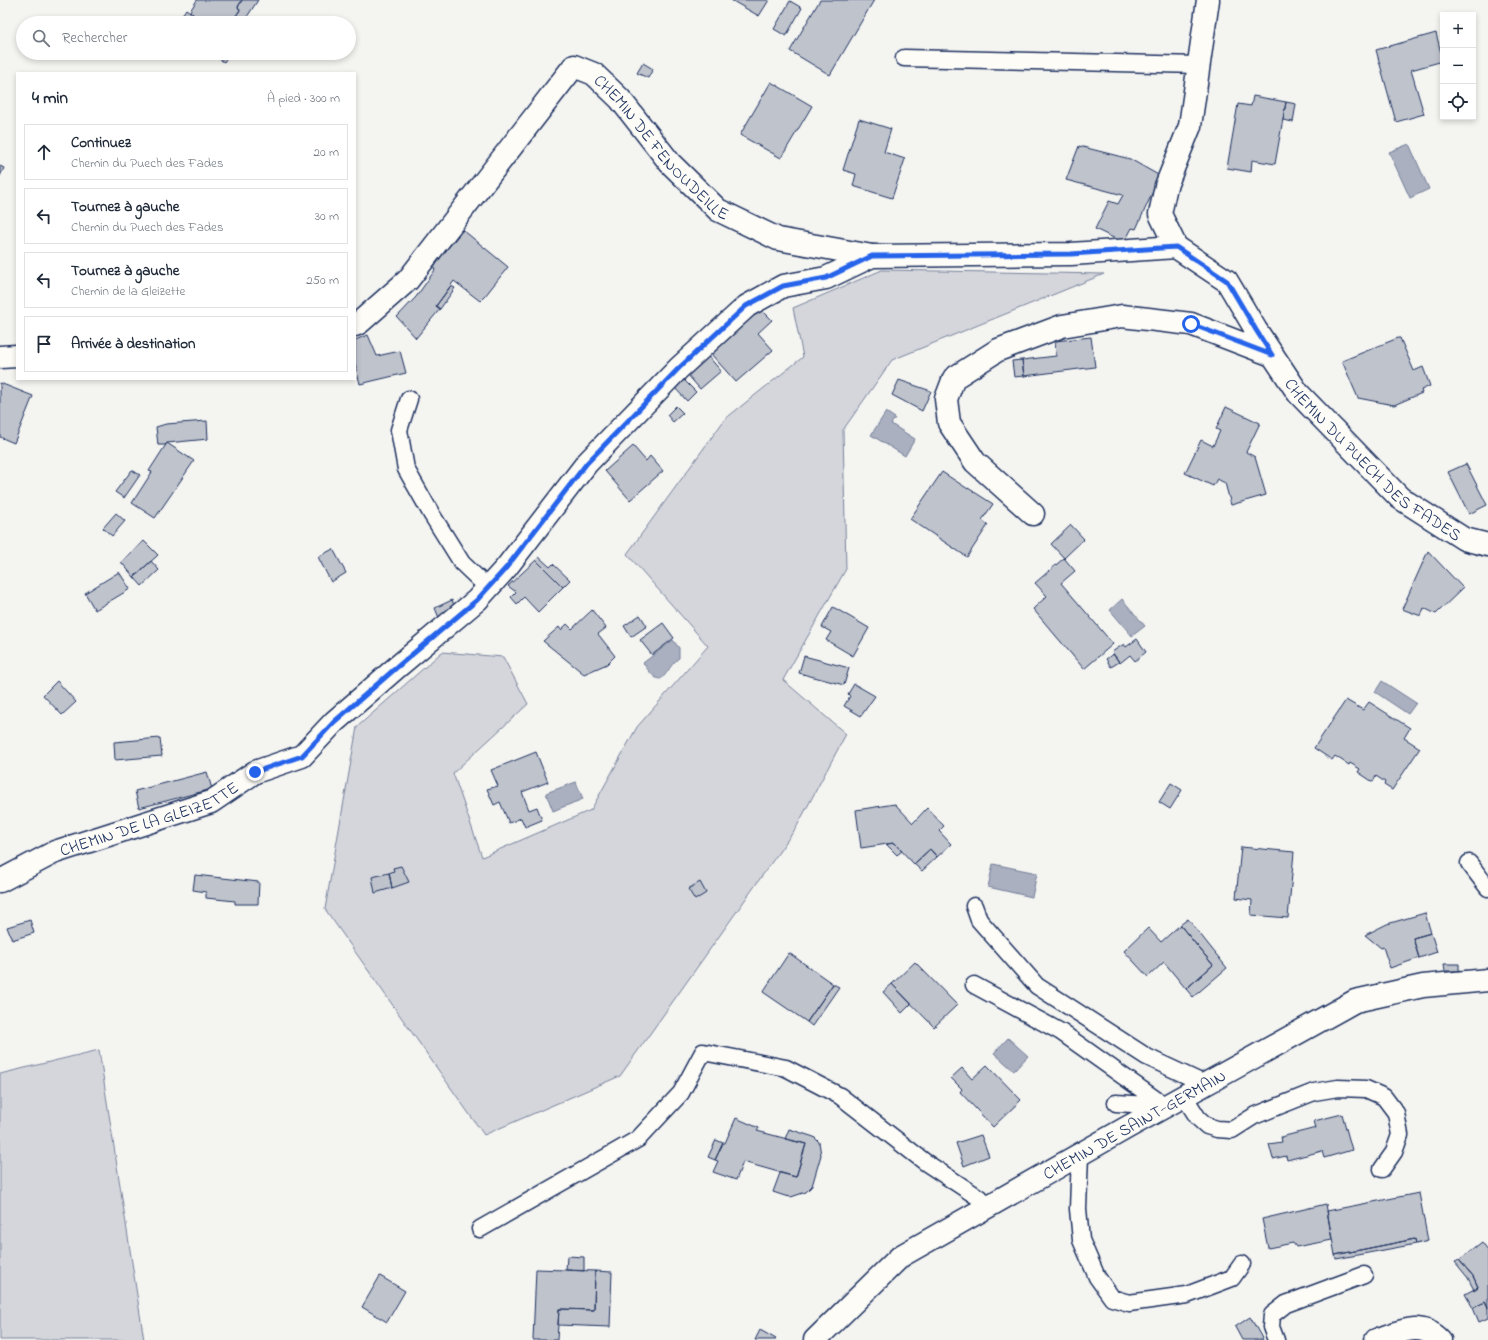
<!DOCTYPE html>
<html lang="fr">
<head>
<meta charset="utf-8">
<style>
	:root { --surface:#fff; --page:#f2f2f3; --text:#1f2937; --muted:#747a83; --line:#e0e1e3 }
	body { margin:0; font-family:"Indie Flower",sans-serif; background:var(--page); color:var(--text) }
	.controls { position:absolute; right:12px; top:12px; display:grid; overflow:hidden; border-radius:0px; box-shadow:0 2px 6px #0003 }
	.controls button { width:36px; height:36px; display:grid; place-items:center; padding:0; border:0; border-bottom:1px solid var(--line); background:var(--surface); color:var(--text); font:20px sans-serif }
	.stop { position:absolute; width:12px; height:12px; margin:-9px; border:3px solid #2563eb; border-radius:50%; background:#fff }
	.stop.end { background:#2563eb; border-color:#fff; box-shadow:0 1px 4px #0008 }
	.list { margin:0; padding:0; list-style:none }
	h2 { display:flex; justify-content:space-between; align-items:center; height:52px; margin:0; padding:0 16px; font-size:17px }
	h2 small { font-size:13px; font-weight:400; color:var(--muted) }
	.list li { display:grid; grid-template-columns:26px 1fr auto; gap:12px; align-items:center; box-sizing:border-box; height:56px; margin:0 8px 8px; padding:0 8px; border:1px solid var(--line); border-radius:0px }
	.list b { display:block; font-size:15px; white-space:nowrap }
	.list p { margin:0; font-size:13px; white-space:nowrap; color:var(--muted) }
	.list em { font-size:13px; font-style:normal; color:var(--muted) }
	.icon { flex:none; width:22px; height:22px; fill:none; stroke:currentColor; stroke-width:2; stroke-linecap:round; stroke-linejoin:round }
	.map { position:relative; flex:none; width:1488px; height:1340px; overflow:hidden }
	.search { position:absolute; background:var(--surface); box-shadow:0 2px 6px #0003; left:16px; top:16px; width:340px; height:44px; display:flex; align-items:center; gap:10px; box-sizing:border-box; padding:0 14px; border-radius:22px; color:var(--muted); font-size:15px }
	.panel { position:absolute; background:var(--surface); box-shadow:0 2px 6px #0003; left:16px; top:72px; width:340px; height:308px; border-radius:0px }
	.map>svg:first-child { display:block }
</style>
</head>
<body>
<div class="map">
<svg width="1488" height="1340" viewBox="0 0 1488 1340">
	<rect width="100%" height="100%" fill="#f4f4f1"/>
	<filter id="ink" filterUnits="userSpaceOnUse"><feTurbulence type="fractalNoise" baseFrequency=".025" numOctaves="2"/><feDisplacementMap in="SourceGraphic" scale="8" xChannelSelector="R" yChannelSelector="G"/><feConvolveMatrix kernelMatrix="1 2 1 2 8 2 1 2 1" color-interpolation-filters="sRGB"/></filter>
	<g filter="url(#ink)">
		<path fill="#d4d6db" stroke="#78829c" d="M882 270 1104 274 892 360 843 430 846 569 783 680 846 734 796 828 620 1076 484 1135 325 909 357 727 442 652 503 657 528 704 453 773 482 857 591 810 637 727 708 646 627 554 725 419 803 357 793 308Z
			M99 1050 144 1340H0V1074Z"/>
		<path fill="#aab0bf" stroke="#717c98" d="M1409 144 1429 189 1410 198 1389 152Z
			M886 412 895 418 891 424 915 439 905 456 871 435Z
			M1122 599 1145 626 1132 636 1110 610Z
			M673 640 679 648V658C662 671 665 695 643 663Z
			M1382 681 1416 703 1408 714 1375 692Z
			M576 782 583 799 553 811 546 793Z
			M993 864 1037 873 1032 897 988 887Z
			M1008 1038 1028 1056 1014 1071 994 1053Z"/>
		<path fill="#bfc3cc" stroke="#1b2f5e" d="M197 0H242L238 7 240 10 231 23H187L193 14 190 11Z
			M242 0H258L243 23H231L240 10 238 7Z
			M731 0H769L759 16Z
			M820 0H874L830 75 790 51Z
			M790 1 802 8 786 36 774 29Z
			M186 9 193 14 187 23H177Z
			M1436 33 1443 61 1411 70 1424 114 1396 122 1376 50Z
			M213 53H230L224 62 212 54Z
			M643 63 653 69 648 78 637 73Z
			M771 82 812 106 781 158 740 135Z
			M1253 96 1286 102 1275 164 1252 160 1251 172 1227 168 1238 104 1251 106Z
			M1286 102 1296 104 1293 122 1283 120Z
			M859 119 891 129 884 152 905 159 892 198 853 186 856 174 843 170Z
			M1079 146 1130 159 1160 176 1136 229 1132 228 1124 243 1095 229 1109 201 1118 204 1123 195 1066 180Z
			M0 166 4 168 0 176Z
			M463 230 508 267 485 296 480 301 454 281 436 306 440 309 416 338 397 317 416 297 435 270 434 268 442 255Z
			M451 286 455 288 440 309 436 306Z
			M761 309 772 320 758 333 773 350 736 382 711 354Z
			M368 335 377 356 400 351 406 373 360 384 355 363V340Z
			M1091 337 1095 367 1024 376 1022 360 1056 356 1055 341Z
			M1398 338H1400L1414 371 1423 367 1430 386 1421 390 1422 393 1394 405 1358 398 1342 361Z
			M708 356 721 371 700 389 687 374Z
			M1022 360 1024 376 1014 377 1012 361Z
			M683 379 696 392 687 401 674 387Z
			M899 380 931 391 922 411 892 395Z
			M0 383 33 396 14 443 0 437Z
			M676 406 683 413 673 422 667 415Z
			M1226 407 1260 423 1246 452 1255 457 1266 495 1231 505 1225 483 1217 479 1213 486 1185 473 1201 440 1213 446 1220 431 1216 429Z
			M207 421 208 439 167 443 165 445H158L156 427 166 424Z
			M167 443 194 461 155 518 132 503 152 472 149 471Z
			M633 446 646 461 650 456 663 471 630 500 605 471Z
			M1466 464 1487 505 1469 514 1448 472Z
			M132 470 140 475 124 498 115 492Z
			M942 472 968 489V488L993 504 982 520 988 525 967 557 910 519Z
			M116 513 125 521 112 536 103 528Z
			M1071 525 1084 539 1064 558 1051 544Z
			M144 541 158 555 134 577 121 562Z
			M333 549 346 573 331 582 318 557Z
			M1428 551 1463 588 1436 614 1424 608 1421 616 1402 609Z
			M539 557 550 567 553 564 570 580 563 587 536 560Z
			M1064 558 1075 571 1061 583 1113 644 1084 669 1033 609 1047 596 1035 583Z
			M536 560 563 587 538 612 524 597 517 604 511 597 516 592 508 586Z
			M151 561 159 570 142 586 134 577Z
			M119 572 130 589 95 610 85 593Z
			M452 600 456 610 439 618 435 608Z
			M833 607 869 628 853 656 826 640 831 632 822 627Z
			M592 610 606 628 598 634 615 656 607 664 584 674 543 641 559 627 561 630 567 624 572 629Z
			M640 615 647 626 631 637 624 626Z
			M663 623 674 638 652 655 640 640Z
			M1137 639 1146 652 1135 661 1130 655 1120 663 1112 652 1124 644 1126 647Z
			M1113 654 1119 662 1111 667 1106 659Z
			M804 656 849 668 844 685 799 673Z
			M57 681 76 702 62 715 43 695Z
			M854 684 875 696 861 716 844 706 850 696 848 694Z
			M1346 700 1363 710 1369 702 1410 728 1404 738 1420 748 1392 790 1384 785 1385 782 1376 776 1373 782 1358 772 1360 769 1350 763 1349 765 1335 756 1332 760 1314 748Z
			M160 738 162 756 115 760 114 742Z
			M536 752 548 782 522 792 529 810 537 807 542 820 525 827 521 818 509 823 500 802 494 805 487 789 498 786 491 770Z
			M207 772 212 789 139 808 135 791Z
			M1171 783 1182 790 1170 809 1159 802Z
			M895 804 913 823 927 808 944 826 939 831 951 844 937 857 930 849 914 864 894 843 861 848 856 810Z
			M894 843 902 851 897 855 886 844Z
			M1241 847 1294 852 1288 918 1251 915 1252 900 1236 898Z
			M930 849 937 857 922 871 914 864Z
			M401 866 409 882 392 888 389 873 394 871 393 868Z
			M389 873 392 888 375 893 372 877Z
			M195 875 259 882 258 904H235V901L206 898V892L193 890Z
			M700 882 706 893 695 900 688 889Z
			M1425 913 1431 933 1413 938 1419 958 1390 968 1383 947 1381 948 1365 935 1387 924Z
			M1188 919 1227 968 1193 997 1186 989 1213 965 1180 925Z
			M30 920 34 933 12 940 7 927Z
			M1180 925 1213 965 1186 989 1164 962 1148 977 1124 951 1148 928 1161 942Z
			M1431 933 1437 952 1419 958 1413 938Z
			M789 953 833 984 807 1022 763 992Z
			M915 962 957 1005 934 1027 892 984Z
			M1444 964H1459V971H1445Z
			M833 984 839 987 812 1026 807 1022Z
			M892 984 911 1004 902 1013 883 992Z
			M987 1065 1021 1100 993 1127 960 1092 962 1089 951 1078 962 1068 972 1079Z
			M1342 1114 1352 1150 1324 1158 1322 1151 1287 1160 1286 1156 1273 1159 1269 1144 1282 1142 1281 1137 1316 1128 1314 1121Z
			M736 1118 759 1128 757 1131 806 1144 796 1177 743 1162 736 1180 713 1172 718 1161 715 1160 723 1143H725Z
			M789 1129 814 1137 819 1142 821 1155 812 1186 806 1192 791 1197 785 1196 773 1192 780 1173 796 1177 806 1144 785 1139Z
			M981 1135 989 1156 964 1166 956 1143Z
			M716 1140 723 1143 715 1160 708 1157Z
			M1419 1193 1428 1241 1416 1244 1415 1239 1335 1255 1327 1211Z
			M1326 1204 1332 1240 1296 1247 1293 1243 1268 1248 1262 1219Z
			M1415 1239 1416 1244 1336 1259 1335 1255Z
			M1482 1242 1488 1250V1308L1485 1302 1473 1308 1465 1294 1478 1287 1473 1276 1459 1260Z
			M567 1256 584 1257V1271L566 1270Z
			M1459 1260 1473 1276 1478 1287 1474 1290 1468 1278 1455 1262Z
			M536 1269 595 1271 594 1310 559 1309 557 1340H533Z
			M595 1271 612 1272 610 1327 558 1325 559 1309 594 1310Z
			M380 1276 405 1291 387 1322 362 1307Z
			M1485 1302 1488 1308V1318L1479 1322 1473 1308Z
			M1250 1317 1254 1324 1263 1340H1242L1235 1327Z
			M760 1330 776 1339V1340H755Z"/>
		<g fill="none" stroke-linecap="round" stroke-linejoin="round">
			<g stroke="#1b2f5e" stroke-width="19">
				<path id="lane" d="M904 58 1199 65
					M409 399 399 430 406 469 432 515 462 563 488 588
					M1469 863 1488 888
					M974 906 979 920 1037 986 1147 1057 1205 1084
					M974 985 1061 1032 1165 1106 1116 1103
					M1184 1096 1198 1118 1207 1126 1217 1129 1232 1130 1254 1116 1314 1092 1338 1088 1366 1089 1384 1097 1396 1113 1400 1135 1394 1152 1382 1169
					M1080 1154 1078 1209 1081 1240 1097 1277 1112 1298 1129 1303 1187 1295 1232 1278 1242 1264
					M480 1229 638 1139 681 1093 703 1052 786 1068 840 1096 925 1162 990 1205
					M1276 1340 1271 1327 1272 1315 1286 1304 1364 1275"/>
			</g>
			<g stroke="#1b2f5e" stroke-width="25">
				<g id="street">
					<path id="s1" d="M1208 0 1190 126 1166 186 1160 214 1176 247 1227 281 1256 330 1298 393 1400 498 1464 539 1488 545"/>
					<path id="s2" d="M355 325 359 323 408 280 574 66 594 74 620 99 670 163 718 210 778 239 872 256"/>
					<path d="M0 357 17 356"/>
					<path d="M1033 514 975 462 949 423 946 399 954 378 998 350 1062 326 1122 316 1191 324 1272 355"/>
					<path id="s3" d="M0 881 55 852 211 802 255 772 302 756 334 722 396 668 477 600 506 568 587 463 679 368 747 306 783 286 826 278 872 256 1071 254 1176 247"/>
					<path id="s4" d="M815 1340 901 1256 1128 1127 1355 1001 1423 986 1488 980"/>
					<path d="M1376 1340C1400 1332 1420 1320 1440 1340"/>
				</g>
			</g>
			<use href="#lane" stroke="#fdfcf7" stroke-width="16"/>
			<use href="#street" stroke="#fdfcf7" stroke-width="22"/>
		</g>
	</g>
	<g fill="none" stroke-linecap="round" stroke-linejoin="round" filter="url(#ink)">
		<path stroke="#2563eb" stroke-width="5" d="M255 772 302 756 334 722 396 668 477 600 506 568 587 463 679 368 746 306 783 286 826 278 872 256 1071 254 1176 247 1227 281 1256 330 1272 355 1191 324"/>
	</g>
	<g text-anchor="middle" stroke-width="3" stroke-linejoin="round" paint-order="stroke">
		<g font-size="17" fill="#1b2f5e" stroke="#fdfcf7">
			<text dy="6" stroke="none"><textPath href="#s2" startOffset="462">CHEMIN DE FENOUDEILLE</textPath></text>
			<text dy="6" stroke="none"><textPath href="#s1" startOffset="552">CHEMIN DU PUECH DES FADES</textPath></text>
			<text dy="6" stroke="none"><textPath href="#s3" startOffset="162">CHEMIN DE LA GLEIZETTE</textPath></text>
			<text dy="6" stroke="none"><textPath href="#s4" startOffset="388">CHEMIN DE SAINT-GERMAIN</textPath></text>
		</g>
	</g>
</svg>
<div class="controls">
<button>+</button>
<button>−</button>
<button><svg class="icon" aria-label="locate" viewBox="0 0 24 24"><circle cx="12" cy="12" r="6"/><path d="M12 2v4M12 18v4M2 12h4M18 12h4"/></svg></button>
</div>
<div class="stop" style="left:1191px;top:324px"></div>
<div class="stop end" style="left:255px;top:772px"></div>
<div class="search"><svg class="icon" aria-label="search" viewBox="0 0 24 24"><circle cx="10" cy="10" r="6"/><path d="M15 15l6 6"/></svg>Rechercher</div>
<section class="panel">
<h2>4 min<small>À pied · 300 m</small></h2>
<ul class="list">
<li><svg class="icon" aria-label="ahead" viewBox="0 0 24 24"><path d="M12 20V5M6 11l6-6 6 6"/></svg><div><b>Continuez</b><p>Chemin du Puech des Fades</p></div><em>20 m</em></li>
<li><svg class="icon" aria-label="left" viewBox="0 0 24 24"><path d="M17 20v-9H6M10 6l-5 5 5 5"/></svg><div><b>Tournez à gauche</b><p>Chemin du Puech des Fades</p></div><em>30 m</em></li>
<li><svg class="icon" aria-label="left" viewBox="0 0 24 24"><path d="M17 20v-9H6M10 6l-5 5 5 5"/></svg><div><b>Tournez à gauche</b><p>Chemin de la Gleizette</p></div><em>250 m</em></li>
<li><svg class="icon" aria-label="arrive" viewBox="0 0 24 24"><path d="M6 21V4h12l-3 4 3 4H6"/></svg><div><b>Arrivée à destination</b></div></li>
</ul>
</section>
</div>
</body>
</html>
